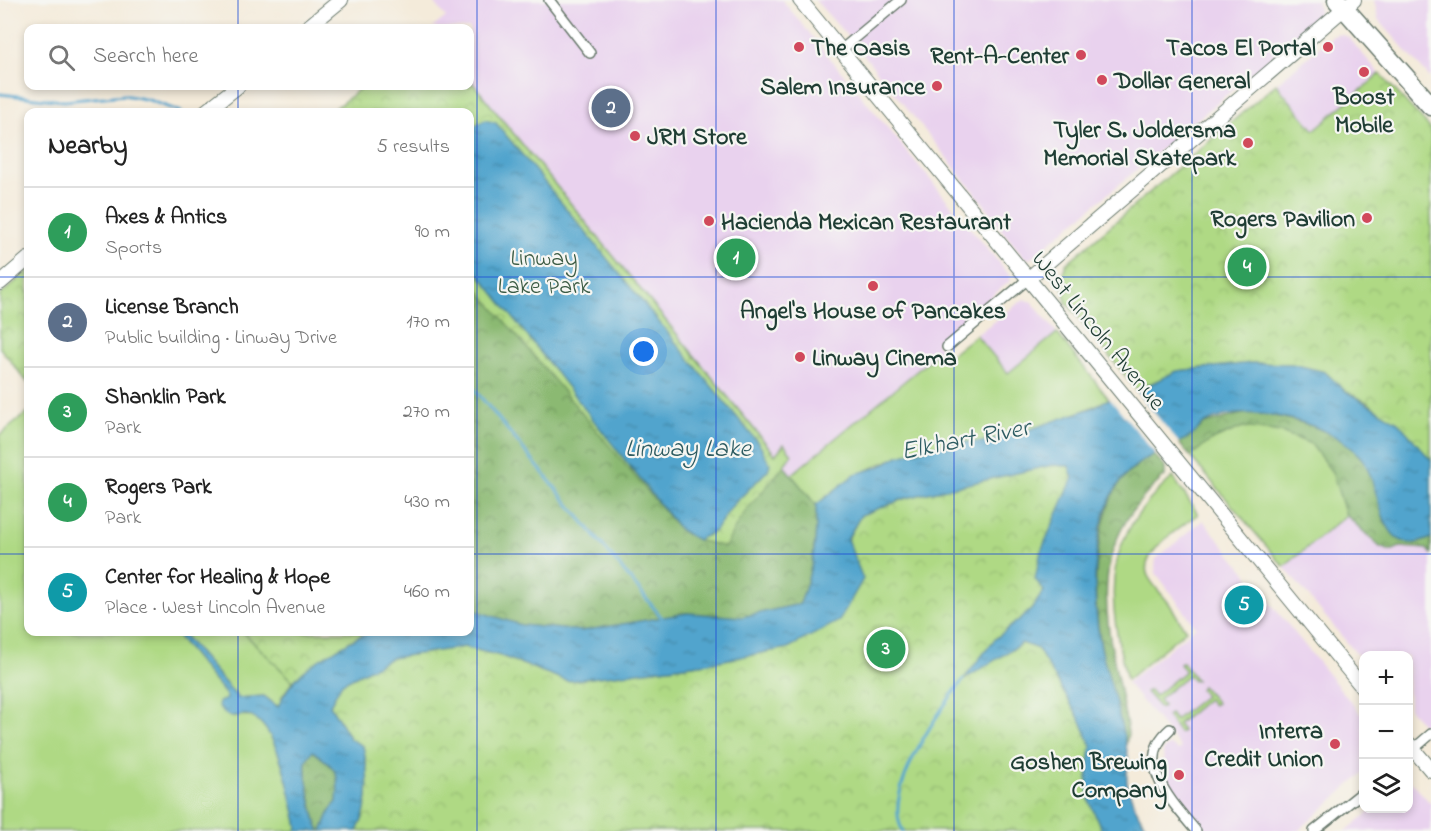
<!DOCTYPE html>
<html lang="en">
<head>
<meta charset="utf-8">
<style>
	:root { --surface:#fff; --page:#f2f2f2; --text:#222; --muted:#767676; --line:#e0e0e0; --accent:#b45309 }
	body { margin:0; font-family:"Indie Flower",sans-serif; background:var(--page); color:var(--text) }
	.controls { position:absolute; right:18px; bottom:18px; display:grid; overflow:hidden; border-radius:12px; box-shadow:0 3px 9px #0003 }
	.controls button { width:54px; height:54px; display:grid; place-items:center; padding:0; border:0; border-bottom:2px solid var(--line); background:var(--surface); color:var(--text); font:30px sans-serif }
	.you { position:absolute; left:644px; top:352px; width:21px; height:21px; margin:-15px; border:4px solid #fff; border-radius:50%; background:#1a73e8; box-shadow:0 0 0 9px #1a73e833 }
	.badge { display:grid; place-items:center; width:39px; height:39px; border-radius:50%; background:var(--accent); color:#fff; font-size:20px; font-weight:700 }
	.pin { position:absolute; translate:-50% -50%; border:3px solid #fff; box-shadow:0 2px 6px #0006 }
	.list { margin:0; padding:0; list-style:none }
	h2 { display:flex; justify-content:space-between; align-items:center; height:78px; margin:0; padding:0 24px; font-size:26px }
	h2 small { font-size:20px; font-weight:400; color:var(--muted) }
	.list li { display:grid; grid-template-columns:39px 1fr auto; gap:18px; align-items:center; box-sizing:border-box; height:90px; padding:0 24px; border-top:2px solid var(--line) }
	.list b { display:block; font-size:22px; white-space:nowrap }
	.list p { margin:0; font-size:20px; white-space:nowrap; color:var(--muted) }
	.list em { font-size:20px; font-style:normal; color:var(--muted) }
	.icon { flex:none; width:33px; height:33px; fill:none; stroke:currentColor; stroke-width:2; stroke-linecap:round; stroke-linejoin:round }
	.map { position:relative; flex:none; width:1431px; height:831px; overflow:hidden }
	.search { position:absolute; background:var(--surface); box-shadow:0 3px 9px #0003; left:24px; top:24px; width:450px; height:66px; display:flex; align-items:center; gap:15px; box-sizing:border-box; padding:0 21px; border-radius:12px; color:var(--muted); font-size:22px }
	.panel { position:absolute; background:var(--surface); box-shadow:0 3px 9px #0003; left:24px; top:108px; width:450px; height:528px; border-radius:12px }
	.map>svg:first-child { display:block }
</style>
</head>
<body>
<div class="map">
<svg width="1431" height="831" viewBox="0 0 1431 831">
	<defs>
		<pattern id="forest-crowns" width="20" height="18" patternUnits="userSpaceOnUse" patternTransform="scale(1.5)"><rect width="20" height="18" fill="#8bb972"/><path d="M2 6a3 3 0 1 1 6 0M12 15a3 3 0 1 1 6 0" fill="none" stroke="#71985e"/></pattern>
		<pattern id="park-crowns" width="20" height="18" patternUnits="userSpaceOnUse" patternTransform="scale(1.5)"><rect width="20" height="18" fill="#afd984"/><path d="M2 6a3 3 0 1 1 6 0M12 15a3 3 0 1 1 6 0" fill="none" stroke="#96bb73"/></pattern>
		<pattern id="water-ripples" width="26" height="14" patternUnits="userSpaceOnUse" patternTransform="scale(1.5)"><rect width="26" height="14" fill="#51a4cd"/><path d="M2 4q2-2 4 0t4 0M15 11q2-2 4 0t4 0" fill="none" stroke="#4387a7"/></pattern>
	</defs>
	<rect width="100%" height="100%" fill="#f6f6f2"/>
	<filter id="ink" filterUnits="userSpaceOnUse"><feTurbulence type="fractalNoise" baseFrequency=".0167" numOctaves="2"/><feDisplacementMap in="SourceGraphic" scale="12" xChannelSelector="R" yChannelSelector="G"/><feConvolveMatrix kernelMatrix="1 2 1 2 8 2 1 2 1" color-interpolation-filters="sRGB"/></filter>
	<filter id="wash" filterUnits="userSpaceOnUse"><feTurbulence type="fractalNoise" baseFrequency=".008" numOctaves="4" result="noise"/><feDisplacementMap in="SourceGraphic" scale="24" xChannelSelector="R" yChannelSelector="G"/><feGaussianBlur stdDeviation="1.35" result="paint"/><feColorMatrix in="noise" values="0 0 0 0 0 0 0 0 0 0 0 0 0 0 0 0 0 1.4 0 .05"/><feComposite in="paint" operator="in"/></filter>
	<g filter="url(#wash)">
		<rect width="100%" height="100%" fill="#f4ebda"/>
		<path fill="#e9d2ee" d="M432 0H782L1009 275 1011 280 936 343 942 350 791 475 470 80V28H432L446 17Z
			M815 0H1317L1319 9 1317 19 1030 259 1024 257 1000 228 984 204 858 48Z
			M1374 0H1431V79L1378 19Z
			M1340 34 1348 37 1380 74 1314 130 1276 84 1333 36Z
			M1024 299 1032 302 1057 333 1008 374 976 335Z
			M1346 515 1380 547 1427 549 1431 554V736L1409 708 1408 656 1365 655 1360 658 1284 567Z
			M1203 520 1363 717V773L1298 831H1207L1165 781 1163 750 1170 745 1178 750 1181 748 1127 683 1196 627 1156 573 1155 567 1156 559Z
			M1409 779 1431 804V831H1346L1373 809 1408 808Z"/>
		<path fill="#afd984" stroke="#678b5c" stroke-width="1.5" d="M1057 333 1109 399C1077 415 1019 435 983 442 973 444 962 441 951 443 901 452 854 471 816 505L791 475 942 350 948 357 976 335 1008 373Z
			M28 412V632H174L226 695 230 717C237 716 245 714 252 717 279 728 291 799 298 826L297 831H0V435Z
			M1274 416 1375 491 1284 567 1190 456V437Z
			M1173 477 1198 514C1183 526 1137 553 1148 576 1153 586 1162 594 1168 602 1175 611 1179 622 1186 630L1127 680C1106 594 1101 540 1173 477Z
			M181 632H243L293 681 282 696 279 707 264 696 238 698Z
			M1183 662 1196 680 1193 681 1188 675 1159 699 1163 706 1160 708 1146 692 1150 690 1155 696 1185 671 1180 664Z
			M1202 686 1217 703 1213 705 1208 699 1178 724 1183 731 1179 733 1167 716 1170 714 1175 720 1205 696 1200 689Z"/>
		<path fill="url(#forest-crowns)" stroke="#557b53" stroke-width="1.5" d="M470 80 816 505C817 543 813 568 800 604L742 617 687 613 582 631 521 625 470 609V112H331L363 86H470Z
			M1249 412C1292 418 1353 430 1372 476 1378 491 1380 509 1386 525L1415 543 1431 538V554L1427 549 1400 547 1391 551 1380 547 1346 515 1332 472 1311 444 1281 432 1243 427 1212 440 1190 456 1178 442 1190 437 1204 424Z
			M1154 454 1165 467V476C1074 553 1112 634 1128 733L1126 745C1104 672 1084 597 1104 521 1108 507 1112 492 1122 480 1131 469 1142 462 1154 454Z
			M313 751C336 770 340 770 337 802L331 809 322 831 319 830C315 820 304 772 306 763 307 758 310 754 313 751Z"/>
		<path fill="url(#park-crowns)" stroke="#678b5c" stroke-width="1.5" d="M1380 74 1431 129V460L1369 403 1345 391 1325 372 1292 364 1252 363 1177 371 1137 390 1066 302 1061 279 1066 264 1276 84 1314 130Z
			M470 80 775 455 784 444 792 454C769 490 742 505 726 547L697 540 680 530 470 280V112H331L363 86H470Z
			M28 271V383L0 348V295Z
			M1052 465 1069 466 1073 477 1044 591 1031 610 994 640 1005 655 1022 643 1038 649 1081 721 1091 745 1089 800 1102 831H357C371 806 369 774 363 747L350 739 330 705 342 683 391 658 464 647 501 656 567 681 708 663 788 648 861 515 906 498Z
			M243 632H360L362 635 325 656 293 681Z"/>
		<path fill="url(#water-ripples)" stroke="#387080" stroke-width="1.5" d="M485 120 496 123 759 444 770 464 768 470 732 506 714 532 697 540 680 530 470 263V128Z
			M1252 363 1292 364 1325 372 1345 391 1398 422 1431 460V538C1378 564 1382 487 1363 460 1344 435 1305 421 1276 416 1253 412 1226 412 1205 423 1198 427 1195 435 1188 438 1164 450 1136 459 1120 482 1087 528 1091 620 1107 671 1115 698 1122 727 1128 755 1129 764 1126 773 1127 782 1130 798 1139 818 1150 831H1102L1089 800 1087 783 1091 745 1081 721 1038 649 1022 643 963 680 994 640 1031 610 1044 591 1035 579 1041 551 1073 478 1069 466 1052 465 906 498 861 515 847 539 863 579 839 621 788 648 708 663 567 681 501 656 464 647 391 658 342 683 330 705 350 739 363 746C369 774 371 806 357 831H322L331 809 337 802C340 770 337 770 313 751 310 754 307 758 306 762 303 772 315 823 320 831H297L298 826C290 796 281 736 255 718 240 708 232 726 218 706L219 702 227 699 226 695 174 632H181L238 698 264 696 278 707C292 670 330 653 362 635L369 632H470V609L521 625 582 631 687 613 742 617 800 604C813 568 817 543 816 505L855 474 879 467 898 456 954 442H982L1022 432 1092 408 1109 399 1128 395 1177 371Z"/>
		<path fill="#f4ebda" d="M1134 388 1180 444 1157 456 1108 396Z"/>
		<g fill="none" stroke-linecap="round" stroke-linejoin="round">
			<path stroke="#51a4cd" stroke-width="3" d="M0 94 64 101 124 95 149 100 181 112
				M470 384 663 619
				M903 831C880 793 940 710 963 680"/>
		</g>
	</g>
	<g filter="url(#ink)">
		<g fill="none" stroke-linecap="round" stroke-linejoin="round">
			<g stroke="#6a7a6e" stroke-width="12">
				<path id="street" d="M549 0 590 53
					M841 50 901 0
					M947 347 1028 279
					M1170 729C1132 762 1173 803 1196 831
					M1410 752 1431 734
					M1314 831 1364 791"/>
			</g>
			<g stroke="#6a7a6e" stroke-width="16">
				<path id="secondary" d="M800 0 1364 689
					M307 28 341 0
					M205 112 238 86
					M1028 279 1354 0
					M0 283 28 259
					M1408 743 1431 770"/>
			</g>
			<g stroke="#6a7a6e" stroke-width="21">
				<path id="highway" d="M1337 0 1431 106"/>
			</g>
			<use href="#street" stroke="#fff" stroke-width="9"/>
			<use href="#secondary" stroke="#fff" stroke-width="14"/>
			<use href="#highway" stroke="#fff" stroke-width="18"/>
		</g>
	</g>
	<path fill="none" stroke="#1d4ed8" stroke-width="1.5" stroke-opacity="0.55" d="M238 0V28M477 0V831M716 0V831M954 0V831M1192 0V831M238 86V112M0 277H28M470 277H1431M0 554H28M470 554H1431M238 632V831"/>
	<g fill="#d1495b" stroke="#f6f6f2" stroke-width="2">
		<circle cx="799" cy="47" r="6"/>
		<circle cx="1328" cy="47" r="6"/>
		<circle cx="1081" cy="55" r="6"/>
		<circle cx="1364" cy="72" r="6"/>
		<circle cx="1102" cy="80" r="6"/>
		<circle cx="937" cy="86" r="6"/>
		<circle cx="635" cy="136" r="6"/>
		<circle cx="1248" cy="143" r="6"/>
		<circle cx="1367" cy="218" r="6"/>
		<circle cx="709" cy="221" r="6"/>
		<circle cx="873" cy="286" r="6"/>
		<circle cx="800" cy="357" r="6"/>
		<circle cx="1335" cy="744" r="6"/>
		<circle cx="1179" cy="775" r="6"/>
	</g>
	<g text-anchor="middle" stroke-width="4.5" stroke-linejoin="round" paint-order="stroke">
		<g font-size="24" font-weight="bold" fill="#1f3d34" stroke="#f6f6f2" text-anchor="end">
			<text x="811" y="55" text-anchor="start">The Oasis</text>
			<text x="1316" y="55">Tacos El Portal</text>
			<text x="1069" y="63">Rent-A-Center</text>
			<text x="1114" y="88" text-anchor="start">Dollar General</text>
			<text x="925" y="94">Salem Insurance</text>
			<text x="1364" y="104" text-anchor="middle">Boost<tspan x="1364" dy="28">Mobile</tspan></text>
			<text x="1236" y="137">Tyler S. Joldersma<tspan x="1236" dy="28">Memorial Skatepark</tspan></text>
			<text x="647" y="144" text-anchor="start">JRM Store</text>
			<text x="1355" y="226">Rogers Pavilion</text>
			<text x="721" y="229" text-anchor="start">Hacienda Mexican Restaurant</text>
			<text x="873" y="318" text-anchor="middle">Angel's House of Pancakes</text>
			<text x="812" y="365" text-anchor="start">Linway Cinema</text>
			<text x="1323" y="738">Interra<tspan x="1323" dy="28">Credit Union</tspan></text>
			<text x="1167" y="769">Goshen Brewing<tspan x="1167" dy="28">Company</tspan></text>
		</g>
		<g font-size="24" fill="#3c5c44" stroke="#f6f6f2">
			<text x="544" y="265">Linway<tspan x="544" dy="28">Lake Park</tspan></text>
		</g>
		<g font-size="24" fill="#1f3d34" stroke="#f6f6f2">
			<text transform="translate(1099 330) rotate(51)" y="8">West Lincoln Avenue</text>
		</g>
		<g font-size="26" font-style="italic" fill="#2e5c62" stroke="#f6f6f2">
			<text transform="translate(965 438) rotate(-11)" y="9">Elkhart River</text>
			<text x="688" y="456">Linway Lake</text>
		</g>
	</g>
</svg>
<div class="controls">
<button>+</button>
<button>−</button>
<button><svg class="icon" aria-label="layers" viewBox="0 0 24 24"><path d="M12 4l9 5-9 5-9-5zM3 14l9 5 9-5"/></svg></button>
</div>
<div class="you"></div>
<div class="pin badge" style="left:736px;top:258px;background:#2e9e5b">1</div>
<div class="pin badge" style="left:611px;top:108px;background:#5c6f8a">2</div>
<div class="pin badge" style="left:886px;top:649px;background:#2e9e5b">3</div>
<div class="pin badge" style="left:1247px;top:267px;background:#2e9e5b">4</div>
<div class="pin badge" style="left:1244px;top:605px;background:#0f9aa8">5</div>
<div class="search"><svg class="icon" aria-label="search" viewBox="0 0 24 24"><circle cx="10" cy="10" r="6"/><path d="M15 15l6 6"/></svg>Search here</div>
<section class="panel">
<h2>Nearby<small>5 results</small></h2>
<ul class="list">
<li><span class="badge" style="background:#2e9e5b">1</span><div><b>Axes &amp; Antics</b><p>Sports</p></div><em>90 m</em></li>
<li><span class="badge" style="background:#5c6f8a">2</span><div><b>License Branch</b><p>Public building · Linway Drive</p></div><em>170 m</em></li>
<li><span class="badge" style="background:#2e9e5b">3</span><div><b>Shanklin Park</b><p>Park</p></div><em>270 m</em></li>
<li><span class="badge" style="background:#2e9e5b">4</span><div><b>Rogers Park</b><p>Park</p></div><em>430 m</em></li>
<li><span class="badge" style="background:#0f9aa8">5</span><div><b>Center for Healing &amp; Hope</b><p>Place · West Lincoln Avenue</p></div><em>460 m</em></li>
</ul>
</section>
</div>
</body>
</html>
